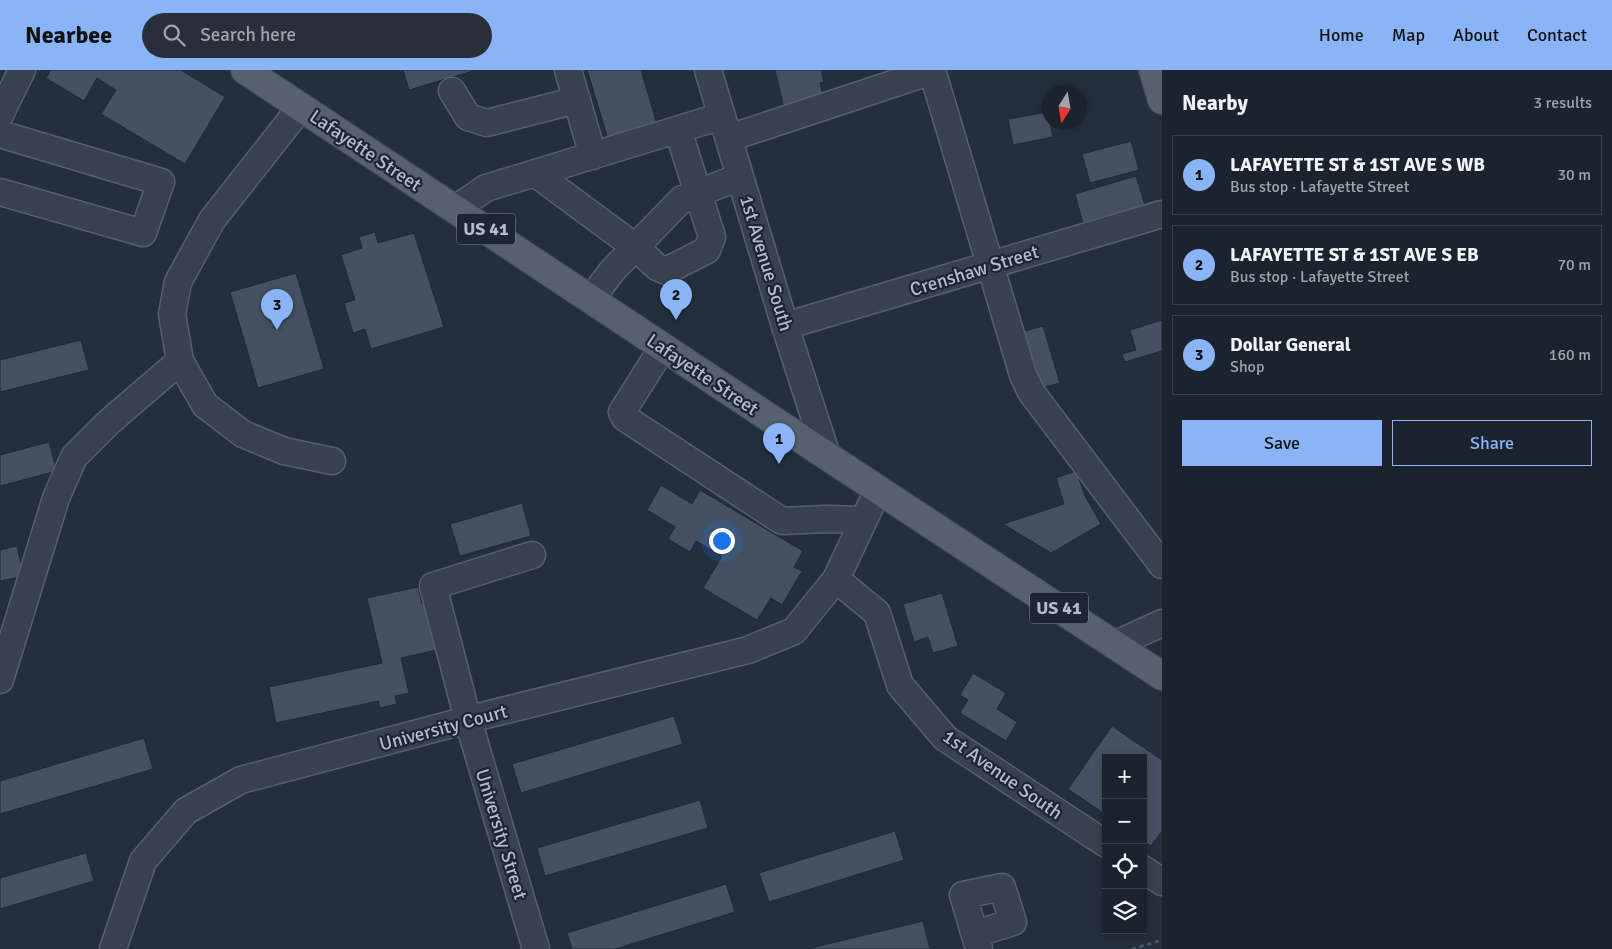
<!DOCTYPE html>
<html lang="en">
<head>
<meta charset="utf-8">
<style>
	:root { --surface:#1b232e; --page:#282f3a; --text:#f1f3f6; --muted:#a0a4aa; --line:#39404a; --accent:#8ab4f8 }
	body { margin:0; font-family:Signika,sans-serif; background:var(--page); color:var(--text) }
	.controls { position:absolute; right:15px; bottom:15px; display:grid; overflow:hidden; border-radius:0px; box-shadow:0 2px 8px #0003 }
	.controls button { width:45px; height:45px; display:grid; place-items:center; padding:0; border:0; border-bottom:1px solid var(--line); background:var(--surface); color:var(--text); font:25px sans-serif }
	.compass { position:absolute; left:1042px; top:15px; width:45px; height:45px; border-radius:50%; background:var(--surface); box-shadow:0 2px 8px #0003; rotate:191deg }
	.you { position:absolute; left:721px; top:470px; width:18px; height:18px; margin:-12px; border:4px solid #fff; border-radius:50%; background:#1a73e8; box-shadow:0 0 0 8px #1a73e833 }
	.badge { display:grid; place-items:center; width:32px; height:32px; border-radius:50%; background:var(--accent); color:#111; font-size:16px; font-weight:700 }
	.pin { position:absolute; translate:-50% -41px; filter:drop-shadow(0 1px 2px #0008) }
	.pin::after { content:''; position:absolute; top:26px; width:18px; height:15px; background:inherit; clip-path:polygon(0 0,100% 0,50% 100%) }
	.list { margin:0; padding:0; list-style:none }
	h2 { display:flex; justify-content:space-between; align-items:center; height:65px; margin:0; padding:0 20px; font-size:21px }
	h2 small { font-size:16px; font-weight:400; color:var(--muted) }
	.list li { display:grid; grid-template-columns:32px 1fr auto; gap:15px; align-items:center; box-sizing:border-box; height:80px; margin:0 10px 10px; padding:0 10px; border:1px solid var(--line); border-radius:0px }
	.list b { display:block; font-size:19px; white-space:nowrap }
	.list p { margin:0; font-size:16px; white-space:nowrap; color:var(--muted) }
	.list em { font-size:16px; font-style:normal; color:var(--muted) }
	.actions { display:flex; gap:10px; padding:15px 20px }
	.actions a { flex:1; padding:11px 0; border:1px solid var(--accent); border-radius:0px; text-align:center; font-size:18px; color:var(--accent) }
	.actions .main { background:var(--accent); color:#111 }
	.icon { flex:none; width:28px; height:28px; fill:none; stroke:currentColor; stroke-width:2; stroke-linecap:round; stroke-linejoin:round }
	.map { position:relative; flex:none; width:1162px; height:879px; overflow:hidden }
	header { display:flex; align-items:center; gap:30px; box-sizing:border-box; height:70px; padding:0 25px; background:var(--accent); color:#111 }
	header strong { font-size:24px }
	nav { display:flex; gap:28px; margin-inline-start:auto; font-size:18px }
	.search { width:350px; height:45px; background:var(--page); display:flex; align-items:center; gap:12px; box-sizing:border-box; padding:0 18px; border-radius:28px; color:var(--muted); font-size:19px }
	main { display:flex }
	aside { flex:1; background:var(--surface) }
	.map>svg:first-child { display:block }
</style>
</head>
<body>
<header>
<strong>Nearbee</strong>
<div class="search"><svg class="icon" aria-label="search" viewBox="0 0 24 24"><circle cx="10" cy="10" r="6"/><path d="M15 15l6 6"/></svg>Search here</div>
<nav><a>Home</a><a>Map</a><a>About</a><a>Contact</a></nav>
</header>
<main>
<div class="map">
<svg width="1162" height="879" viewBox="0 0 1162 879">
	<rect width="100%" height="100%" fill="#242f3e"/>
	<path fill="#455162" stroke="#1f2835" d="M51 0H181L225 27 185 94 101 44 116 20 97 8 84 31 46 8Z
		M403 0H476L409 20Z
		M587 0H641L660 64 611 79Z
		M775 0H821L824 12 820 13 824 29 784 38Z
		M1048 42 1053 67 1013 75 1008 49Z
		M1131 71 1139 100 1090 113 1082 84Z
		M1136 106 1145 135 1083 153 1075 124Z
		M375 162 378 173 414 163 444 257 371 279 365 259 353 263 344 233 355 230 341 185 362 178 359 167Z
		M296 203 324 299 258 318 230 222Z
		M1162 250V281L1125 292 1122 284 1136 280 1130 260Z
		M1043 256 1060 313 1038 319 1021 262Z
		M81 270 89 300 0 322V290Z
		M49 372 57 401 0 416V385Z
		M1076 401 1085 426 1101 454 1051 483 1003 454 1064 434 1056 408Z
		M661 415 692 434 700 420 803 481 794 497 802 501 782 535 771 528 757 550 703 518 722 486 696 471 690 482 668 469 675 457 647 440Z
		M522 433 531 466 460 486 450 454Z
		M17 476 24 506 0 511V480Z
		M418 517 422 534 426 533 437 580 401 588 409 623 395 626 397 634 380 638 378 631 276 653 269 617 382 593 367 528Z
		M942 523 958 576 933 583 928 567 914 572 903 534Z
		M973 603 1006 623 997 639 1017 652 1006 671 960 643 968 630 960 625Z
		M674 646 683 674 521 723 512 694Z
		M1112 656 1162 690V761L1151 776 1143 771V688H1106V745L1068 719Z
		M144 668 153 699 0 744V711Z
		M700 730 708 758 545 806 537 778Z
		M895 761 904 790 769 832 759 803Z
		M86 783 94 811 0 839V808Z
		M726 814 735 842 615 879H572L567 863Z
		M923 851 930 879H807Z"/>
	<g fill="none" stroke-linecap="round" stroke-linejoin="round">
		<g stroke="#565f6c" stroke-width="29">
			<path id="minor" d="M568 0 593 86
				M708 0 785 256 827 386
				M932 0 1023 305 1031 322 1162 495
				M452 21 468 47 487 53 577 30
				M301 37 212 150 178 212 172 244 180 291 205 335 243 364 284 381 332 391
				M0 45 22 0
				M0 64 161 112 143 163 0 122
				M729 68 932 1
				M535 103 635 177 657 197 666 201 707 180 712 167 678 60
				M455 139 486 118 722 46
				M591 229 612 201 682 129 740 107
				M785 256 1162 144
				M663 277 622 342 625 348 782 451 826 449 864 450
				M878 420 836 509 877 543 900 615 945 668 1106 774
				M532 485 433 516 468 650 536 879
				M1114 575 1162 553
				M0 610 56 428 74 387 109 352 180 291
				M1143 799 1162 812
				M975 864 1013 852 1002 817 963 825 979 879
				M113 879 143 791 186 741 241 710 482 646 748 580 794 561 836 509"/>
		</g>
		<g stroke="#414a57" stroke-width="30">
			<path id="major" d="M245 0 827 386 1162 606
				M1153 0 1162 30"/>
		</g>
		<path stroke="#44595c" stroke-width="3" stroke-dasharray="4 4" stroke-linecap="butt" d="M1132 879 1162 870"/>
		<use href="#minor" stroke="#38414e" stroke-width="26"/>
		<use href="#major" stroke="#56606e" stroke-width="28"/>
	</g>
	<g text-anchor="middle" stroke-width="4.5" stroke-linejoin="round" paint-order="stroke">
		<g fill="#1d2633" stroke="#878f9c" stroke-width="1">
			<rect x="457" y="143.5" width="58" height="31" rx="4"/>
			<rect x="1030" y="522.5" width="58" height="31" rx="4"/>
		</g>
		<g font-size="18" font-weight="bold" fill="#b4bcc9">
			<text x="486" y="165">US 41</text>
			<text x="1059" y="544">US 41</text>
		</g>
		<g font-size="19" fill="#b4bcc9" stroke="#1d2633">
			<text transform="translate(366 80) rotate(34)" y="7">Lafayette Street</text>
			<text transform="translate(767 193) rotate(73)" y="7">1st Avenue South</text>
			<text transform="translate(974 200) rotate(-17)" y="7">Crenshaw Street</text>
			<text transform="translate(703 304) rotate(34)" y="7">Lafayette Street</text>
			<text transform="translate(443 657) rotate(-15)" y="7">University Court</text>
			<text transform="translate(1003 704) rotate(35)" y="7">1st Avenue South</text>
			<text transform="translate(502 764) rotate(73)" y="7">University Street</text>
		</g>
	</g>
</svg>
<div class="controls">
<button>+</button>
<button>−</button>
<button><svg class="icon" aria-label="locate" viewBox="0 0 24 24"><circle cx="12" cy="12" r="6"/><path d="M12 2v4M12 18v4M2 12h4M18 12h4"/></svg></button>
<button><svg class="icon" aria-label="layers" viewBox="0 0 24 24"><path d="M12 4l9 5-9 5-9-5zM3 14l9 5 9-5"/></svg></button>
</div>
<svg class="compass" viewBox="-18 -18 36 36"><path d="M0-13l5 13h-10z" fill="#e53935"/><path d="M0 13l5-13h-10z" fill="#a0a4aa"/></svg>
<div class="you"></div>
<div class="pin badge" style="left:779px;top:394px">1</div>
<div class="pin badge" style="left:676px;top:250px">2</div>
<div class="pin badge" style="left:277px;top:260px">3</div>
</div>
<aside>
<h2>Nearby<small>3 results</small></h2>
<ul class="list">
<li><span class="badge">1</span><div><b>LAFAYETTE ST &amp; 1ST AVE S WB</b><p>Bus stop · Lafayette Street</p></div><em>30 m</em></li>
<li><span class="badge">2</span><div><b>LAFAYETTE ST &amp; 1ST AVE S EB</b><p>Bus stop · Lafayette Street</p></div><em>70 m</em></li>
<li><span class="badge">3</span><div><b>Dollar General</b><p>Shop</p></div><em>160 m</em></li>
</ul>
<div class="actions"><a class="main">Save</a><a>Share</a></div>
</aside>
</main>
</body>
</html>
